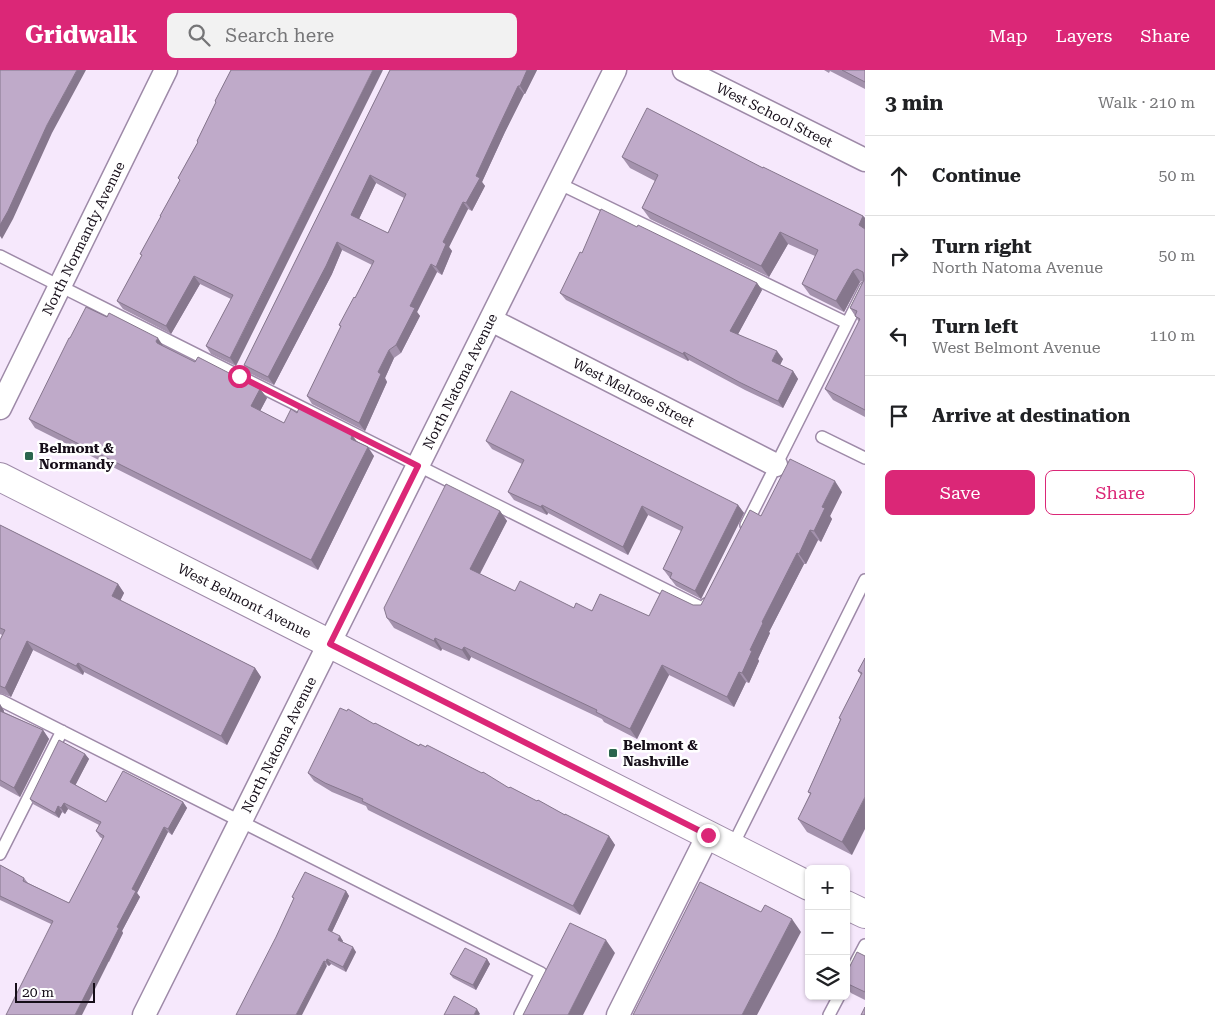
<!DOCTYPE html>
<html lang="en">
<head>
<meta charset="utf-8">
<style>
	:root { --surface:#fff; --page:#f2f2f2; --text:#202124; --muted:#757577; --line:#e0e0e0; --accent:#db2777 }
	body { margin:0; font-family:"Roboto Serif",serif; background:var(--page); color:var(--text) }
	.controls { position:absolute; right:15px; bottom:15px; display:grid; overflow:hidden; border-radius:8px; box-shadow:0 1px 4px #0004 }
	.controls button { width:45px; height:45px; display:grid; place-items:center; padding:0; border:0; border-bottom:1px solid var(--line); background:var(--surface); color:var(--text); font:25px sans-serif }
	.scale { position:absolute; left:15px; bottom:12px; width:80px; box-sizing:border-box; padding-left:5px; border:2px solid #160e19; border-top:0; font-size:14px; line-height:18px; white-space:nowrap; color:#160e19; -webkit-text-stroke:4px #fff; paint-order:stroke }
	.stop { position:absolute; width:15px; height:15px; margin:-11px; border:4px solid #db2777; border-radius:50%; background:#fff }
	.stop.end { background:#db2777; border-color:#fff; box-shadow:0 1px 5px #0008 }
	.list { margin:0; padding:0; list-style:none }
	h2 { display:flex; justify-content:space-between; align-items:center; height:65px; margin:0; padding:0 20px; font-size:21px }
	h2 small { font-size:16px; font-weight:400; color:var(--muted) }
	.list li { display:grid; grid-template-columns:32px 1fr auto; gap:15px; align-items:center; box-sizing:border-box; height:80px; padding:0 20px; border-top:1px solid var(--line) }
	.list b { display:block; font-size:19px; white-space:nowrap }
	.list p { margin:0; font-size:16px; white-space:nowrap; color:var(--muted) }
	.list em { font-size:16px; font-style:normal; color:var(--muted) }
	.actions { display:flex; gap:10px; padding:15px 20px }
	.actions a { flex:1; padding:11px 0; border:1px solid var(--accent); border-radius:8px; text-align:center; font-size:18px; color:var(--accent) }
	.actions .main { background:var(--accent); color:#fff }
	.icon { flex:none; width:28px; height:28px; fill:none; stroke:currentColor; stroke-width:2; stroke-linecap:round; stroke-linejoin:round }
	.map { position:relative; flex:none; width:865px; height:945px; overflow:hidden }
	header { display:flex; align-items:center; gap:30px; box-sizing:border-box; height:70px; padding:0 25px; background:var(--accent); color:#fff }
	header strong { font-size:24px }
	nav { display:flex; gap:28px; margin-inline-start:auto; font-size:18px }
	.search { width:350px; height:45px; background:var(--page); display:flex; align-items:center; gap:12px; box-sizing:border-box; padding:0 18px; border-radius:8px; color:var(--muted); font-size:19px }
	main { display:flex }
	aside { flex:1; background:var(--surface) }
	.map>svg:first-child { display:block }
</style>
</head>
<body>
<header>
<strong>Gridwalk</strong>
<div class="search"><svg class="icon" aria-label="search" viewBox="0 0 24 24"><circle cx="10" cy="10" r="6"/><path d="M15 15l6 6"/></svg>Search here</div>
<nav><a>Map</a><a>Layers</a><a>Share</a></nav>
</header>
<main>
<div class="map">
<svg width="865" height="945" viewBox="0 0 865 945">
	<rect width="100%" height="100%" fill="#f6e8fc"/>
	<g fill="none" stroke-linecap="round" stroke-linejoin="round">
		<g stroke="#9e8aa8" stroke-width="14">
			<path id="service" d="M558 113 847 253
				M0 186 704 539 706 534
				M822 367 865 388
				M746 455 865 218
				M0 630 541 903 520 945
				M732 777 865 510
				M0 784 62 661
				M846 911 865 875
				M829 945 839 926"/>
		</g>
		<g stroke="#9e8aa8" stroke-width="25">
			<g id="minor">
				<path id="s1" d="M684 0 865 90"/>
				<path id="s2" d="M491 250 776 395"/>
				<path id="s3" d="M0 338 166 0"/>
				<path id="s4" d="M144 945 615 0"/>
				<path d="M618 945 708 765"/>
			</g>
		</g>
		<g stroke="#9e8aa8" stroke-width="30">
			<g id="secondary">
				<path id="s5" d="M0 407 809 816"/>
				<path d="M846 835 865 844"/>
			</g>
		</g>
		<use href="#service" stroke="#fff" stroke-width="11"/>
		<use href="#minor" stroke="#fff" stroke-width="22"/>
		<use href="#secondary" stroke="#fff" stroke-width="28"/>
	</g>
	<path fill="#a492ad" fill-rule="evenodd" d="M231 0 236 296 211 284 206 276 231 229 200 214 171 264 123 239 117 231 142 185 140 184 161 147 160 146 180 110 178 108 198 72 197 71 216 32 215 31Z
		M390 0H537L525 24H524L505 62 482 112 485 116 472 141 468 139 449 177 452 181 442 205 437 202 417 242 420 246 401 283 394 288 385 308 387 312 365 361 312 334 307 326 341 258 339 255 355 228 372 195 342 180 332 204 274 315 249 303 244 295ZM376 113 404 128 388 163 359 149Z
		M824 0H865V19L830 1 829 3Z
		M622 87 763 98 863 146 865 148V347L833 330 825 319 859 252 850 238 863 211 860 212 844 242 810 225 802 214 815 186 788 174 769 207 650 149 642 138 655 111 630 98Z
		M637 157 757 213 762 220 738 264 783 289 780 295 793 301 798 309 783 338 745 320 689 290 688 291 566 230 560 223 582 183Z
		M70 268 164 276 195 292 260 319 267 328 260 341 284 353 357 372 374 386 318 500 35 358 29 349Z
		M486 371 738 435 744 443 701 529 676 516 663 499 681 461 648 445 628 485 548 443 547 445 514 430 508 422 522 394 492 379Z
		M842 422 830 446 832 449 821 472 818 470 806 494H804L769 562 770 563 758 589 759 591 749 613 746 612 734 637 669 605 637 669 604 652 602 649 471 587 469 591 442 579 441 581 394 558 387 548 500 441 507 451 480 504 515 521 574 538 649 546 693 535H701L761 446Z
		M0 455 118 514 124 523 120 531 255 598 261 607 227 675 84 602 83 605 33 580 11 627 0 623V570L2 565 0 564Z
		M865 588 852 785 807 762 798 749 810 724 808 722 840 650 839 648 861 605 858 601Z
		M0 634 4 641V642L43 660 49 669 20 727 0 716Z
		M374 654 609 766 615 775 580 845 368 740 366 736 332 722 314 711 308 703Z
		M85 684 89 689 75 715 106 732H183L187 738 172 765 168 762 137 823 140 827 122 861 123 863 109 892 51 854 0 830V795L24 808 28 813 69 833 103 769 100 767 96 761 99 755 68 739 65 744 62 742 59 748 33 734 30 729Z
		M346 821 349 826 332 862 343 871 342 872 356 882 346 902 331 894 329 896 276 867 294 829 292 827Z
		M865 886V930L851 923 846 917V904Z
		M487 889 490 894 476 920 453 908 450 904Z"/>
	<path fill="#86778d" d="M77 0H86L52 63 13 149 2 169 0 166V155L47 55Z
		M373 0H383L236 296 230 288Z
		M527 0H537L525 24 520 16Z
		M518 16 524 24 505 62 482 112 485 116 472 141 466 133 476 106 500 54Z
		M370 105 376 113 357 153 351 145Z
		M463 132 468 139 449 177 452 181 442 205 436 197 443 172Z
		M863 146 865 148V164L859 155Z
		M780 162 788 174 769 207 761 196Z
		M337 172 342 180 332 204 274 315 268 307Z
		M431 194 437 202 417 242 420 246 401 283 396 275 410 236Z
		M853 201 860 212 844 242 836 231Z
		M194 206 200 214 171 264 166 256Z
		M757 213 762 220 736 268 730 261Z
		M158 268 164 277 162 280 156 271Z
		M389 280 394 288 385 308 387 312 365 361 359 353 378 302Z
		M777 281 783 289 778 299 772 291Z
		M684 282 689 290 688 291 683 284Z
		M793 301 798 309 783 338 778 331Z
		M260 319 267 328 258 345 251 336Z
		M352 365 359 374 351 369Z
		M368 377 374 386 318 500 311 490Z
		M835 411 842 422 830 446 832 449 821 472 814 461 822 437Z
		M542 435 548 443 547 445 541 437Z
		M738 435 744 443 701 529 695 521Z
		M642 436 648 445 628 485 623 477Z
		M500 441 507 451 477 509 470 499Z
		M810 460 818 470 806 494 799 484Z
		M797 483 804 494 769 562 770 563 758 589 759 591 749 613 742 603 750 580 762 552Z
		M118 514 124 523 118 535 112 526Z
		M435 568 442 579 441 581 434 571Z
		M27 571 33 580 11 627 5 618Z
		M464 577 471 587 469 591 462 580Z
		M78 593 84 602 83 605 76 596Z
		M662 595 669 605 637 669 630 659Z
		M255 598 261 607 227 675 221 666Z
		M739 602 746 612 734 637 727 627Z
		M0 634 4 641 1 648 0 646Z
		M43 660 49 669 20 727 14 718Z
		M85 684 89 689 74 718 70 712Z
		M865 727V759L852 785 842 772Z
		M183 732 187 738 172 765 168 759Z
		M64 733 68 739 65 744 61 738Z
		M58 736 62 742 59 748 55 743Z
		M164 757 168 762 137 823 140 827 122 861 123 863 82 945H75L117 857 132 819Z
		M609 766 615 775 580 845 573 836Z
		M346 821 349 826 331 864 328 860Z
		M792 849 801 862 757 945H742Z
		M340 866 343 871 341 875 338 870Z
		M606 870 615 883 583 945H568Z
		M353 877 356 882 346 902 343 897Z
		M327 889 331 894 329 896 326 892Z
		M487 889 490 894 476 920 473 915Z
		M324 891 327 896 302 945H296Z
		M477 939 480 944 479 945H474Z"/>
	<path fill="#bfaac9" stroke="#86778d" fill-rule="evenodd" d="M0 0H77L47 55 8 141 0 155Z
		M231 0H373L230 288 206 276 233 225 194 206 166 256 117 231 142 185 140 184 161 146H160L180 110 178 108 198 72 197 71 216 32 215 31Z
		M390 0H527L520 16H518L500 54 476 106 480 108 466 133 463 132 443 172 446 174 436 197 431 194 410 236 415 238 396 275 389 280 378 302 381 304 359 353 307 326 341 256 339 255 354 227 355 228 374 191 337 172 326 196 268 307 244 295ZM370 105 406 124 388 163 351 145Z
		M842 0H865V12Z
		M647 38 763 98V97L863 146 859 155 865 159V340L825 319 860 249 855 246 857 241 850 238 864 210 863 202 857 199 853 201 836 231 802 214 818 180 780 162 761 196 642 138 658 105 622 87Z
		M601 139 637 157 638 155 757 213 730 261 777 281 772 291 793 301 778 331 739 312 684 282 683 284 560 223 580 182 582 183Z
		M86 237 107 247 109 243 158 268 156 271 157 273 195 292 198 287 260 319 251 336 284 353 291 339 297 343 299 338 352 365 351 369 368 377 311 490 29 349 69 268H70Z
		M511 321 738 435 695 521 670 508 672 503 663 499 683 457 642 436 623 477 542 435 541 437 508 422 524 390 486 371Z
		M790 389 835 411 822 437 825 438 814 461 810 460 799 484 797 483 762 552 763 553 750 580 752 581 742 603 739 602 727 627 662 595 630 659 596 642 597 640 464 577 462 580 435 568 434 571 387 548 384 538 446 414 500 441 470 499 515 521 520 511 574 538 576 533 592 541 600 524 649 546 662 520 693 535H701L750 440 761 446Z
		M0 455 118 514 112 526 255 598 221 666 78 593 76 596 27 571 5 618 0 616V570L5 560 0 558Z
		M865 588V727L842 772 798 749 811 723 808 722 841 649 839 648 862 603 858 601Z
		M340 638 347 641 348 639 374 654 375 653 419 676 420 674 426 677 427 675 482 703 483 702 509 718 510 717 537 731 538 730 565 745V744L609 766 573 836 362 731 363 729 325 713 308 703Z
		M0 641 43 660 14 718 0 710Z
		M59 670 85 684 70 712 106 732 123 701 183 732 168 759 164 757 132 819 136 821 117 857 119 858 75 945H6L53 851 0 826V795L24 808 23 811 69 833 104 766 96 761 101 752 64 733 61 738 58 736 55 743 30 729Z
		M305 802 346 821 328 860 340 866 338 870 353 877 343 897 327 889 326 892 324 891 296 945H236L276 867 294 828 292 827Z
		M700 812 761 842 765 835 792 849 742 945H633Z
		M570 853 606 870 568 945H523Z
		M465 878 487 889 473 915 450 904Z
		M857 882 865 886V922L846 913V904Z
		M454 926 477 939 474 945H444Z
		M865 937V945H861Z"/>
	<g fill="none" stroke-linecap="round" stroke-linejoin="round">
		<path stroke="#db2777" stroke-width="6" d="M239 306 418 396 330 574 708 765"/>
	</g>
	<g fill="#2b654e" stroke="#fff" stroke-width="2">
		<rect x="24" y="381" width="10" height="10" rx="2.5"/>
		<rect x="608" y="678" width="10" height="10" rx="2.5"/>
	</g>
	<g text-anchor="middle" stroke-width="5" stroke-linejoin="round" paint-order="stroke">
		<g font-size="14" fill="#160e19" stroke="#fff">
			<text dy="5" stroke="none"><textPath href="#s1" startOffset="101">West School Street</textPath></text>
			<text dy="5" stroke="none"><textPath href="#s3" startOffset="189">North Normandy Avenue</textPath></text>
			<text dy="5" stroke="none"><textPath href="#s4" startOffset="708">North Natoma Avenue</textPath></text>
			<text dy="5" stroke="none"><textPath href="#s2" startOffset="160">West Melrose Street</textPath></text>
			<text dy="5" stroke="none"><textPath href="#s5" startOffset="274">West Belmont Avenue</textPath></text>
			<text dy="5" stroke="none"><textPath href="#s4" startOffset="302">North Natoma Avenue</textPath></text>
		</g>
		<g font-size="14" font-weight="bold" fill="#160e19" stroke="#fff" text-anchor="start">
			<text x="39" y="383">Belmont &amp;<tspan x="39" dy="16">Normandy</tspan></text>
			<text x="623" y="680">Belmont &amp;<tspan x="623" dy="16">Nashville</tspan></text>
		</g>
	</g>
</svg>
<div class="controls">
<button>+</button>
<button>−</button>
<button><svg class="icon" aria-label="layers" viewBox="0 0 24 24"><path d="M12 4l9 5-9 5-9-5zM3 14l9 5 9-5"/></svg></button>
</div>
<div class="scale">20 m</div>
<div class="stop" style="left:239px;top:306px"></div>
<div class="stop end" style="left:708px;top:765px"></div>
</div>
<aside>
<h2>3 min<small>Walk · 210 m</small></h2>
<ul class="list">
<li><svg class="icon" aria-label="ahead" viewBox="0 0 24 24"><path d="M12 20V5M6 11l6-6 6 6"/></svg><div><b>Continue</b></div><em>50 m</em></li>
<li><svg class="icon" aria-label="right" viewBox="0 0 24 24"><path d="M7 20v-9h11M14 6l5 5-5 5"/></svg><div><b>Turn right</b><p>North Natoma Avenue</p></div><em>50 m</em></li>
<li><svg class="icon" aria-label="left" viewBox="0 0 24 24"><path d="M17 20v-9H6M10 6l-5 5 5 5"/></svg><div><b>Turn left</b><p>West Belmont Avenue</p></div><em>110 m</em></li>
<li><svg class="icon" aria-label="arrive" viewBox="0 0 24 24"><path d="M6 21V4h12l-3 4 3 4H6"/></svg><div><b>Arrive at destination</b></div></li>
</ul>
<div class="actions"><a class="main">Save</a><a>Share</a></div>
</aside>
</main>
</body>
</html>
